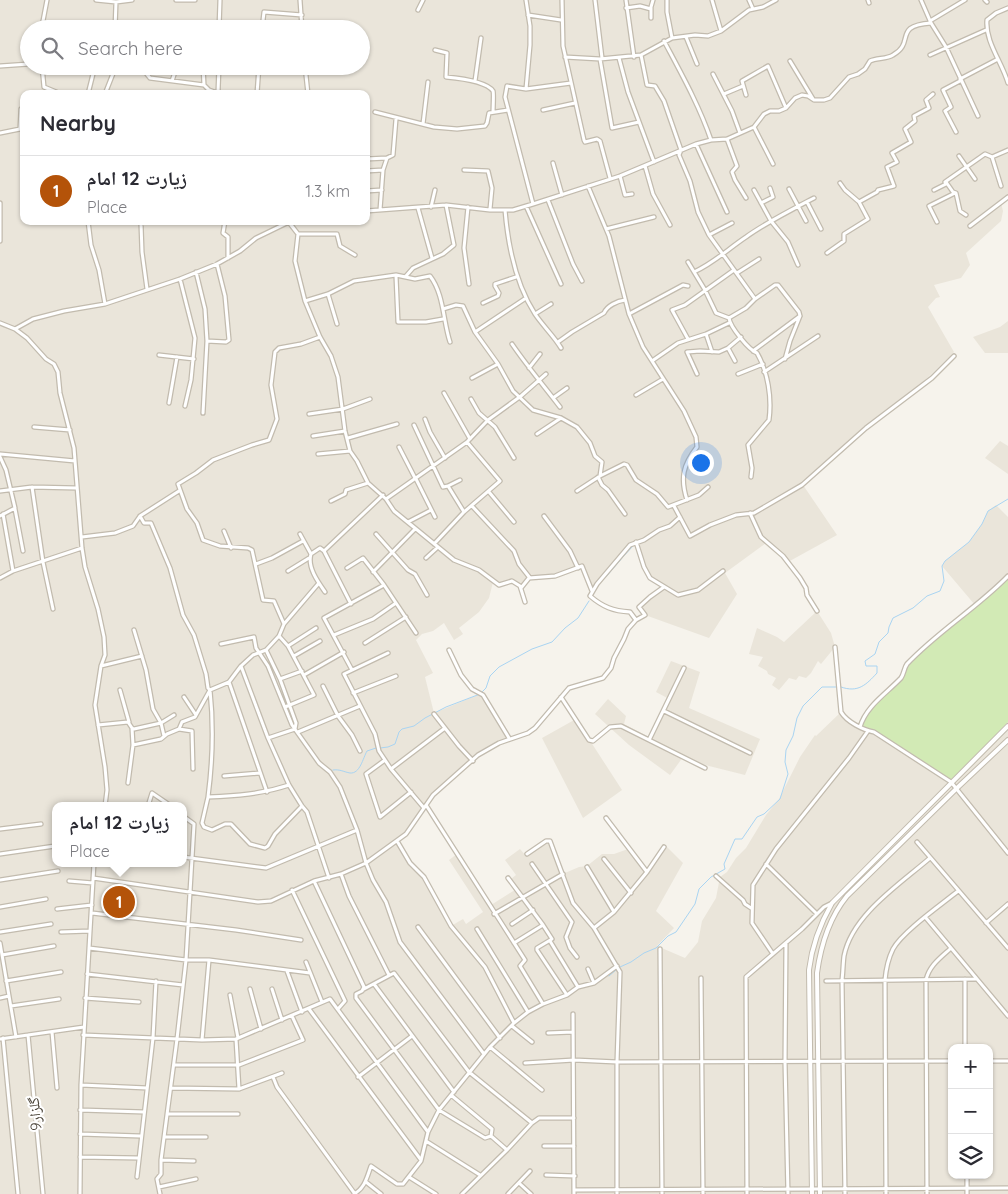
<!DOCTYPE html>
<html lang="en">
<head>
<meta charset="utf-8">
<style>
	:root { --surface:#fff; --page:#f7f7f7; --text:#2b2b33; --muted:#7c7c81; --line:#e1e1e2; --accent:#b45309 }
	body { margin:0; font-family:Quicksand,"Noto Naskh Arabic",sans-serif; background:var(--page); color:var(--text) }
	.controls { position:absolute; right:15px; bottom:15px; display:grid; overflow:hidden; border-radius:10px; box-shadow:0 1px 4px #0004 }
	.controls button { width:45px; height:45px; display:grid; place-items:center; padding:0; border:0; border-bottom:1px solid var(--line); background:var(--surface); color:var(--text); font:25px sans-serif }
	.you { position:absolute; left:700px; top:462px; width:18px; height:18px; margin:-12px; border:4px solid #fff; border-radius:50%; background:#1a73e8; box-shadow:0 0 0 8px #1a73e833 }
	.badge { display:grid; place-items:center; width:32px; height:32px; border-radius:50%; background:var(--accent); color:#fff; font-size:16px; font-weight:700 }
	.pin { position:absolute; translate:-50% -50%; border:2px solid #fff; box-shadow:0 1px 5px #0006 }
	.popup { position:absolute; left:52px; top:802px; width:135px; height:65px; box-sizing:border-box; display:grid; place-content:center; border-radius:10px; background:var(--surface); filter:drop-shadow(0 1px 4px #0005); font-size:16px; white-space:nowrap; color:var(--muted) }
	.popup b { font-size:19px; color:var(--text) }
	.popup::after { content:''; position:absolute; left:50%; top:100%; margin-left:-10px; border:10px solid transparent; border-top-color:var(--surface) }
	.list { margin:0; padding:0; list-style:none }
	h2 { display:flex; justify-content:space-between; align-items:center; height:65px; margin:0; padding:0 20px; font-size:21px }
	h2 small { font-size:16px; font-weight:400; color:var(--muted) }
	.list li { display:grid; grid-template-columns:32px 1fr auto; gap:15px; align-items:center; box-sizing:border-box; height:70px; padding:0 20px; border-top:1px solid var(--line) }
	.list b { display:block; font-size:19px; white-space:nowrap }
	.list p { margin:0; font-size:16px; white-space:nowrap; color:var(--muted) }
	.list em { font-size:16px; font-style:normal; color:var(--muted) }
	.icon { flex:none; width:28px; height:28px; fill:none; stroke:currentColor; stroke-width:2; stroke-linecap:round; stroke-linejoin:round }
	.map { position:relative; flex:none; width:1008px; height:1194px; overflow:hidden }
	.search { position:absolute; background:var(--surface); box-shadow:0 1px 4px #0004; left:20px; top:20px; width:350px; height:55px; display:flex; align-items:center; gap:12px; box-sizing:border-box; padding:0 18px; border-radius:28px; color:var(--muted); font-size:19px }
	.panel { position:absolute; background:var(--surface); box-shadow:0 1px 4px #0004; left:20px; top:90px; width:350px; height:135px; border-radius:10px }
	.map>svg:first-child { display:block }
</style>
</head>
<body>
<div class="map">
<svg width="1008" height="1194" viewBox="0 0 1008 1194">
	<rect width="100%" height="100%" fill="#f6f3ec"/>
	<path fill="#eae5da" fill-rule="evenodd" d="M0 0H1008V197L1001 203 1003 211 1001 221 966 253 970 265 961 278 934 285 940 297 936 298 928 307 954 352 919 386 911 391 904 399 801 482 837 535 788 562 766 543 725 573 737 594 709 638 645 615 639 607 664 587 650 578 636 545H630L593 591 583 566 564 573 529 578 523 587 515 581 499 584 493 582 489 598 479 612 459 628 463 634 454 640 444 623 433 631 422 634 416 640 433 673 425 677 434 713 480 694 483 695 509 738 484 751 439 789 406 834 397 841 405 855 424 877 451 926 463 919 466 924 483 912 449 860 457 854 491 905 518 888 511 879 516 875 505 860 520 849 526 856 548 843 565 873 579 867 587 866 602 854H614L628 849 645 870 667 847 683 863 656 911 674 928 657 946 685 958 698 942 702 921 716 898 720 877 727 872 736 858 746 848 766 815 779 799 800 757 815 735 816 736 841 712 859 727 874 732 951 782 1008 722V1194H0ZM29 29H361V66H29ZM24 94H366V221H24ZM55 806H183V863H55ZM952 1048H989V1175H952Z
		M1008 321V353H985L973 337 1000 327Z
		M1000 441 1008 446V474L985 458Z
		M996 505 1008 517V576L975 605 942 566 945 561 969 542 982 524 988 511Z
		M817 611 831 633 835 647 821 664 818 661 811 673 806 678 799 676 796 680 789 678 779 690 772 685 776 678 768 674 767 671 758 666 763 657 749 654 757 628 777 637 784 642Z
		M671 661 700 672 689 708 760 739 745 775 709 766 683 757 670 775 629 745 595 714 608 699 626 716 624 724 651 738 671 700 656 692Z
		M576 719 622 790 583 818 542 738Z"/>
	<path fill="#d2eab5" d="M1008 576V722L951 782 874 732 860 727C866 706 888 695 901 678 904 674 904 668 907 664 938 632 975 606 1008 576Z"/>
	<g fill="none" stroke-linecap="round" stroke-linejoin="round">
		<path stroke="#a9d4f2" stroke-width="1" d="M597 586C610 574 620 559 633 546
			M841 687C858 693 866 685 877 673V666H866L865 661 875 654 879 642 888 633 889 627 893 618 913 608 927 596 940 591 944 581 942 566 945 561 969 542 982 524 988 511 1008 499
			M380 748 388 747 395 744 399 732 402 729 414 726 425 718 446 707 480 694 486 688 490 676 499 667 532 649 552 642 565 628 578 618 589 601
			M333 770C340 769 344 772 350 773 360 774 363 758 367 751L376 748
			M620 967 631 962 644 953 656 948 668 936 676 932 695 904 699 889 711 877 725 869 724 864 735 839H742L757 817 764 814 780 799 788 774 785 762 786 750 793 736 797 718 803 706 822 687H837
			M609 976 616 970"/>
		<g stroke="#c2bbae" stroke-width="5.5">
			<path id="minor" d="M96 0 116 2 132 0
				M176 0H195
				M300 0 302 29
				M562 0 563 46 584 140 585 142 597 139 600 141 610 178
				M595 0 602 58
				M626 0 634 57
				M667 0V12L672 38
				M712 0 721 31
				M749 0 753 9
				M868 0 869 3
				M921 0 931 23 946 47 978 116
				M985 0 987 2
				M626 8 640 6 651 9
				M1008 8 996 13 987 20C985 42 1002 62 1008 83
				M418 10 423 0
				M528 15 561 20
				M651 18V7L653 0
				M43 21 47 0
				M930 21 965 0
				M115 29 116 2
				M219 29 220 0
				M262 29 264 12 302 15
				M686 37 697 64
				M664 41C681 73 699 105 711 140
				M435 50 447 53 446 77C457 78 486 81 493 91 494 93 493 108 493 112
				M641 55 647 85 655 86 664 101 681 150 679 155 690 181 698 212 709 235 755 299
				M930 55 986 30
				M565 57 600 59 641 55 672 38 695 35 708 36 721 31 749 10 763 7 776 0
				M619 58 628 92 654 162
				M600 59 612 128 639 122
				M790 61 813 99
				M0 66 29 64
				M42 66 44 87 61 94
				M130 66 146 73 150 78 204 85 209 90 220 94
				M203 66 204 85
				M305 66 308 94
				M146 73 148 66
				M713 74 732 111 740 133
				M960 79 998 59
				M172 81 177 66
				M475 81 481 38
				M526 89 530 45V26L526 0
				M218 92 219 66
				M88 94 95 66
				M105 94 116 66
				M257 94 259 66
				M724 94 743 86
				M746 95 742 81 768 66 786 108
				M543 110 575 103
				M375 112 434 127 457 129 485 126 487 123 489 113 508 110
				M423 124 428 82
				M754 127 773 164
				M956 132 945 111 951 107 943 90 960 81
				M0 133 20 129 21 109
				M727 139 737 166 732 172 735 180 746 198
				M696 144 727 212
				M959 156 975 179
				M992 157 1001 186
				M992 157 1008 150
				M366 159 387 158 393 155 396 119
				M553 163 562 195
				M645 166 653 194 670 225
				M464 170 488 171 492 188 490 209
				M366 171 383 170
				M620 176 625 195 632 194
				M946 182 953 192 956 193 960 211 966 215
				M588 186 609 236 629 314 643 347 684 411 696 437 697 447C683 465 680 478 687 500
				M789 189 806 221
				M754 190 771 221 788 242 798 265
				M934 190 946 184 945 182 985 154 992 157
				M366 191 382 190
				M548 200 573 264 582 281
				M807 202 821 229
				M859 202 877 192 878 190 894 186 887 167 897 162 892 153 911 142 905 129 915 121 914 116 929 108 926 100 933 94
				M0 203V241
				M761 203 773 197 770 188
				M533 204 505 97 507 86 526 89 571 83
				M526 206 561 284
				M431 207 435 190
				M468 207 464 248 469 284
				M418 208 432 258
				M380 210 383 170 387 158
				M505 210C508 246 515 283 535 314 543 326 554 336 561 348
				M366 211 446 205 490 210H513L533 204 620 176 696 144 711 140 727 139 754 127 764 114 770 111H779L786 108 795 98 802 95 808 96 814 100H824L830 98 849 77 858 74 865 69 870 61C877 58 887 59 893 55 916 42 892 26 931 23
				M88 221 91 245 99 270 105 304
				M144 221 141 224 142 252 147 289
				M225 221 223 233 228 237V258
				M288 221 298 234 295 261 305 301 320 337 331 356 338 377 345 431 350 451 357 461 368 483 386 499 394 511 454 560 479 570 499 585 512 581 520 586 525 602
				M937 222 929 206 955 193
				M970 226 1008 197
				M606 229 654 217
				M298 234H337L340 246 355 255
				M709 235 732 223
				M827 253 844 241V234L868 219 859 202 845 190 840 183
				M688 262 705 290 716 313 729 318
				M196 272 205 309 207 341 203 413
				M694 272C714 263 728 249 746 237 767 222 791 210 814 198
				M737 273 759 259
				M396 276 398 322H426L443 319
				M406 276 413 268 443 254 454 245 446 205
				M180 279 195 338 191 380 185 406
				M328 294 337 324
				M305 301 328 294 354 281 396 275 415 279 430 276C444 294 443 321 450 342
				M483 303 498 296 499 293 495 286V284L516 277
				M443 309 456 305 463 306 475 332 498 364 513 391 533 410 561 418 577 427 590 443 595 456 602 462 600 476
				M535 314 551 304
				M629 314 683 285 688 286
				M729 318C730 327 749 350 757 353 768 372 772 398 769 420L748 445 752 468 751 477
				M729 318 746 308 755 299 775 285H778L799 312 800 316 790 341 785 359
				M0 323 15 329 27 338 46 359 54 364 58 372 60 393 74 448 82 548 85 567 98 609 104 637 105 655 101 666 95 705 105 767 107 790 105 806
				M15 329 33 319 64 311 105 304 180 279 217 264 240 251 256 238 289 222
				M475 332 526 298
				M706 334 712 352
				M688 339 672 310 685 305 734 270
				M207 341 226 342 229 340 225 296 217 264
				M558 342 572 332 604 313C607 306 617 301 625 300
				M512 344C527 366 544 386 560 407
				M728 348 735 361
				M753 351 800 316
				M159 355 194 359
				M652 361 678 343 706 334 729 323
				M529 368 540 354
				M764 372 818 336
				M697 374 687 352 700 351 719 352 728 348 741 337
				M738 374 763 364
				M472 378 498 364
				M444 393 470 439
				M636 395 663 379
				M553 398 567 388
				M471 399 479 413 495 427 514 458
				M169 403 177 357
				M309 414 343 409 370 399
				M425 419 430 432 445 458
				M414 425 443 487 448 486 464 512
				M34 427 70 430
				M537 434 561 418
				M313 436 345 431
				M348 438 397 424
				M399 447 415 478
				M0 454 75 461
				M318 454 350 451
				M0 457 6 470 15 508 0 516
				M598 477 602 485 608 490 625 514
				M416 479 435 517
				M448 486 460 480
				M32 487 43 562 53 609
				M0 491 32 487 76 488
				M577 491 600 476 624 464 627 465 636 480 657 494 668 507 699 495 708 487
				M489 492 514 522
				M386 499 467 442 488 420 521 396 546 374
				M331 501 345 494 346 490 368 483
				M472 506 514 551 519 564 530 578
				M674 506 690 536 710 525 736 515 754 513 802 485 866 428 932 378 954 356
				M15 509 23 551
				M750 513 761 537 783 556 800 578 806 588 807 595 817 611
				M3 514 13 571
				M544 516 570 551 578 568
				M408 522 431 510
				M224 531 231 548
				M300 534 311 554
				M376 534 408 570 415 574 427 595
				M82 537 115 533 133 526 140 516 179 491
				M636 542 644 567 650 578 678 595 698 590 723 571
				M434 544 464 512 500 481 467 442
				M324 551 383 495
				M324 551 351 604
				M324 551 320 548 311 554C307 567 318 582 325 592
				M426 558 438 547
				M256 564 272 558 303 541
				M347 568 363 558 384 585 416 633
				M288 571 309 558
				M373 572 415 529
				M0 578 13 571 82 548
				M521 588 529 578 555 576 582 566 592 591
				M636 620 630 612C613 611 603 607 590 596L597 584 630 545 644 540 659 530 670 526 680 517
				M284 624 274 601 263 600 252 550 248 548 220 546 203 540 197 523 187 509 178 484 196 473 213 460 252 445 269 440 277 419 271 385 275 352 279 348 301 344 320 337
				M134 630 146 670 153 709 161 723 164 736
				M334 635 373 619 396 603
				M279 636 288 646 314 695 285 707
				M365 643 406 617
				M221 644 254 637 256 648 268 666 292 725 319 763 330 772 340 787 357 830 366 863 373 880 386 902 400 942 484 1054
				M288 646 316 628
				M835 647 841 712C847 722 863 730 874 732L951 782 1008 853
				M266 650 280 679 296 723 295 729 268 738
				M449 650 461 675 472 689 483 695 509 738
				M388 653 344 674 375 734 379 751 391 769 424 808
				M294 656 320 641
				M101 666 142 656
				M241 666 253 655 266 650 279 636 284 624 319 583
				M352 670 324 618 384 585
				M304 675 344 652
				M280 679 302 671
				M229 682 267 792
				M323 686 338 716 352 735 360 751
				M120 690 129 722
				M353 693 396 676
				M184 697 196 715
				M561 697 589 740 593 741 610 727 621 726 705 768
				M664 711 750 753
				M434 714 459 746 473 761
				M98 725 128 722 132 728 134 729 161 723 174 715
				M860 727C866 706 887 693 901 678 904 674 904 668 907 664 938 631 977 608 1008 576
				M179 729 192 731 193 769
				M298 732 360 706
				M649 740 684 668
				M133 745 161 739 167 734 179 729 182 722 195 717 210 690 208 688 206 674 194 635 183 615 170 568 151 523H144L140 516
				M385 760 366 774 380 817 411 792
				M391 769 445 728
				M224 776 260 773
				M128 783 133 745 132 728
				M289 785C262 794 236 796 208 797 213 759 214 728 210 690L229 682 241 666 268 738 289 785 302 806 307 812 329 878
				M208 797 202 823 204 827 212 830 225 824H231L250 844 265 848 268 846 275 834 302 806
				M426 805 525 960 520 966 543 1004
				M148 806 152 793 171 806
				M606 818 647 872
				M0 829 41 824
				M397 841 410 863 424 877 451 926 485 967 514 1023
				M917 842 1008 948
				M0 854 55 846
				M527 854 546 841H550L573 903 594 928 620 972 617 1062V1194
				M183 857 266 868 357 830
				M604 859 631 893
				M532 864 572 922 566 937 570 948 577 957
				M766 864 817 914
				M587 867 614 912
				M341 874 349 896 389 975
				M716 876 743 900 745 904 751 908
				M93 878 258 902 271 901 314 881 341 874 366 863 406 834 433 795 478 755 499 743 528 733 535 728 569 688 603 678 611 668 614 658 624 639 628 629 636 620 645 615 639 607 650 597 664 587
				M508 878 543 925 514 943
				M0 880 58 871
				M69 881 93 883
				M314 881 364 987 362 991 356 994V998L439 1110 485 1138 491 1136
				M292 890 345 1001 338 1009
				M0 907 46 899
				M57 909 92 905
				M92 913 236 930 301 940
				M494 914 563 874
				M926 918 1008 1016
				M986 923 1008 904
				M512 924 533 910
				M543 925 552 939 537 948V950L567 995
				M418 927 500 1038
				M594 928 614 912 647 872 664 847
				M477 929 528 1012
				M0 932 51 924
				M61 932 90 931
				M550 941 578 987
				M0 943 16 1037
				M786 944 785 1062 788 1194
				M89 948 186 960H209L310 973
				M660 949 662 1194
				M773 954 752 923 753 885 776 849 849 758 868 731
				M2 955 54 946
				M306 962 322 1002
				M588 969 594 983
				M287 971 302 1012
				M87 974 183 985
				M701 978 703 1194
				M965 979V1048
				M6 981 61 972
				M826 981 976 979
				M374 984 454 1092
				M250 989 261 1029
				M272 989 282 1020
				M364 989 394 973 469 1072 532 1123
				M230 995 238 1038
				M0 998 9 996
				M85 998 139 1002
				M11 1006 59 999
				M309 1009 421 1160
				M573 1014 574 1194
				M512 1026 532 1042
				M52 1032 57 1088
				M548 1033 573 1032
				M28 1035 43 1194
				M83 1035 202 1040 236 1039 330 999 428 1132
				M3 1038 18 1194
				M0 1039 84 1027
				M236 1039 239 1089
				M202 1040 209 960
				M490 1047 542 1090
				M989 1061H1008
				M525 1063 574 1060 617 1062 952 1061
				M174 1065H239L303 1040 292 1016
				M273 1077 277 1087 355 1194
				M358 1077 412 1036
				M81 1085 147 1088
				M171 1088 239 1089 282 1073
				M451 1095 492 1129 491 1136 507 1150
				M80 1110 144 1112
				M168 1114H238
				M80 1134 140 1136
				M165 1137H206
				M426 1141 480 1175
				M544 1146H574
				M80 1157 138 1158
				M161 1160 194 1161
				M546 1175 575 1176
				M967 1175V1194
				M137 1177 153 1038 156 981
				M409 1177 436 1194
				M366 1182 381 1194
				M519 1183 531 1194
				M159 1187 196 1179
				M574 1190 1008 1188
				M80 1194 81 1085 94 863
				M160 1194 157 1179 161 1174V1160L177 1039 186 960 194 824 183 816
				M354 1194C365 1188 367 1177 371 1166L397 1184H403L421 1161 428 1132 439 1110 490 1047 514 1023 528 1012 543 1004 567 995 578 987 594 983 617 966
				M462 1194 507 1150 532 1123 539 1118H574
				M508 1194 530 1171
				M747 1194 746 977 802 929 824 907 832 903
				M845 1194 842 980C843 972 843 964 844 956 852 915 900 884 930 858
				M886 1194 885 980C886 969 888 959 893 949 902 932 942 904 958 891
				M927 1194 926 980C929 966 940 958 950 949"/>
		</g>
		<g stroke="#c2bbae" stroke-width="6">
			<path id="tertiary" d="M812 1194 809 970C812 945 820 924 832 903L1008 726
				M820 1194 817 973C821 944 829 918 847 896L957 788 1008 740"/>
		</g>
		<use href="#minor" stroke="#fff" stroke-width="3"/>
		<use href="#tertiary" stroke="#fff" stroke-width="4"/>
	</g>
	<g text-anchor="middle" stroke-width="4" stroke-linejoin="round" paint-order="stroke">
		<g font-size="15" fill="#4b4439" stroke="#fff">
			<text transform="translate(35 1114) rotate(-95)" y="5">گلزار9</text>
		</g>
	</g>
</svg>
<div class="controls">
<button>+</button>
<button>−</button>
<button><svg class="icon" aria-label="layers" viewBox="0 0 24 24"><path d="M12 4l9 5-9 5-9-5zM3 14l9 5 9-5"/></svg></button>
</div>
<div class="you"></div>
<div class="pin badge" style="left:119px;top:902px">1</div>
<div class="popup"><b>زیارت 12 امام</b>Place</div>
<div class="search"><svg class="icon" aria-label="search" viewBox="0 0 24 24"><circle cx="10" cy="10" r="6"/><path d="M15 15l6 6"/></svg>Search here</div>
<section class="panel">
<h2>Nearby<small></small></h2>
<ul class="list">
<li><span class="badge">1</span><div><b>زیارت 12 امام</b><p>Place</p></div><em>1.3 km</em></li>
</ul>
</section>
</div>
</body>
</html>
